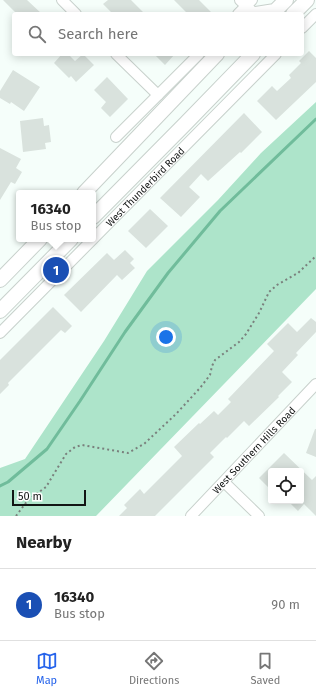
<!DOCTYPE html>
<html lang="en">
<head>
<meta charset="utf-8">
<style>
	:root { --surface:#fff; --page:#f6f6f6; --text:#222; --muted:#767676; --line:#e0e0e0; --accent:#2563eb }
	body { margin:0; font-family:"Fira Sans",sans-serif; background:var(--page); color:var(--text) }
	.controls { position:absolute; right:12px; bottom:12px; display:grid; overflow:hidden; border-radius:4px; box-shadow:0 2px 10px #0003 }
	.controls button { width:36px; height:36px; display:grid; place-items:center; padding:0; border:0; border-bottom:1px solid var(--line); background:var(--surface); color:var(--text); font:20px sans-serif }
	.scale { position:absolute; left:12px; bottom:10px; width:74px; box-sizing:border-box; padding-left:4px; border:2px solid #121514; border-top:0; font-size:11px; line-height:14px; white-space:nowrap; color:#121514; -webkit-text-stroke:3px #fff; paint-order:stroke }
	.you { position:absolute; left:166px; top:337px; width:14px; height:14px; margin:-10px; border:3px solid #fff; border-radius:50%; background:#1a73e8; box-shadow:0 0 0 6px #1a73e833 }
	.badge { display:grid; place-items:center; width:26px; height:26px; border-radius:50%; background:var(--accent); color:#fff; font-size:13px; font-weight:700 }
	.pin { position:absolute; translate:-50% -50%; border:2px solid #fff; box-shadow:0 1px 4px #0006 }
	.popup { position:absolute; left:16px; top:190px; width:80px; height:52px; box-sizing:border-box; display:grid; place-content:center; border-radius:4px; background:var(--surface); filter:drop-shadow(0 1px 3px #0005); font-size:13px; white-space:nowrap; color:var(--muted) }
	.popup b { font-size:15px; color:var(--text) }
	.popup::after { content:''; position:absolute; left:50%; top:100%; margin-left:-8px; border:8px solid transparent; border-top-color:var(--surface) }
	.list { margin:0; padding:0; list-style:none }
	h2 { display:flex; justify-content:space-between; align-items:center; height:52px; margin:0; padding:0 16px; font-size:17px }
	h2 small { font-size:13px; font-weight:400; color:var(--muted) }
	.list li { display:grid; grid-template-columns:26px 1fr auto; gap:12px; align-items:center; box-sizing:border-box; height:72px; padding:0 16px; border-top:1px solid var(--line) }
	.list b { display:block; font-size:15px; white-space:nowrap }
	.list p { margin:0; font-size:13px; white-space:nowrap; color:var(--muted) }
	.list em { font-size:13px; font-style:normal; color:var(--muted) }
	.icon { flex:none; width:22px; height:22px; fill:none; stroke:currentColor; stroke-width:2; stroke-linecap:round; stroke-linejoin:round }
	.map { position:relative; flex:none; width:316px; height:516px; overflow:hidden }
	.search { position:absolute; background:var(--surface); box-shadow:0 2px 10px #0003; left:12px; right:12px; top:12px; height:44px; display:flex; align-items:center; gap:10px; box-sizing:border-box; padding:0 14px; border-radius:4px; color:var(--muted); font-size:15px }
	.sheet { height:124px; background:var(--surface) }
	nav { display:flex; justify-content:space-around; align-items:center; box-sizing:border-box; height:56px; border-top:1px solid var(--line); background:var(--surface); font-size:11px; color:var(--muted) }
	nav a { display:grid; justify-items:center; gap:2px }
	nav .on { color:var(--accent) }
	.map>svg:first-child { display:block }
</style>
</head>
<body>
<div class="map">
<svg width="316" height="516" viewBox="0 0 316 516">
	<rect width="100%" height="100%" fill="#f5fefa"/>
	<path fill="#ade4ca" d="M316 102V289L96 516H0V468L25 459 104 341 147 271 218 200 261 153Z"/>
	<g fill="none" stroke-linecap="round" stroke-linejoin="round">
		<path stroke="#70bc9b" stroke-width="3" d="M0 486 8 482 47 449 80 401 125 332 168 273 220 211 316 119"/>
	</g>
	<path fill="#d9e2dd" d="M3 0H27L42 14H17Z
		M108 0H131L145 14H113L103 4Z
		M174 0H199L213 14H188Z
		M309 51 316 58V82L276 120 257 101 272 86 277 91 291 78 289 75 301 63 299 61Z
		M62 54H68L75 61 83 54 94 65 76 82 71 76 69 78 54 63Z
		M154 54H175L165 65Z
		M13 70 40 87 24 111 11 102 10 104 0 98V91Z
		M107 77 128 99 110 117 101 108 106 102 94 90Z
		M244 113 262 132 241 153 240 152 208 181 201 174 189 187 200 197 181 217 160 198Z
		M43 118 44 126 49 125 51 142 45 143 46 149 23 152 20 121Z
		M0 148 21 159 16 168 22 172 15 184 11 182 0 200Z
		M150 209 168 226 146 248 128 231Z
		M125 250 134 259 130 263 135 268 122 280 117 275 81 312 64 295 107 253 114 260Z
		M53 307 72 326 65 333 61 330 8 383 9 385 0 394V360Z
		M311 318 316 322V332L296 353 298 355 282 372 292 382 278 396 279 397 249 426 244 421 227 438 226 437 210 453 214 457 155 516H119L127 508 124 505 140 489 144 494 182 456 174 447 199 423 200 424 214 411 218 415 231 402 228 399 274 351 267 344 288 323 297 332Z
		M315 429H316V457L306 453Z
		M284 453 312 480 316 476V516L304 504 298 511 288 501H301V471H271V490L259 478Z"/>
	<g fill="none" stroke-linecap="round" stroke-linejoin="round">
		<g stroke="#c8d1cc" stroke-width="12">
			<g id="minor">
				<path d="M62 0 76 14"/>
				<path d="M240 0 255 14"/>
				<path d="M238 14 252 0"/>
				<path d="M302 28 316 14"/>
				<path d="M116 54 158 95"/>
				<path d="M116 137 199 54"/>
				<path id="s1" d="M0 333 276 54"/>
				<path d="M224 482 259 516"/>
				<path id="s2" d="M191 516 316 384"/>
			</g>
		</g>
		<g stroke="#c8d1cc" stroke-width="16">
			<path id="secondary" d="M256 14 275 11 286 0
				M293 14 307 0
				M84 193 217 54
				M93 217 186 123 253 54
				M0 280 40 239
				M0 311 71 239"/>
		</g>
		<path stroke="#7a807d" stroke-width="2" stroke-dasharray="2 3" stroke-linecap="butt" d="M16 516 28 500 46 487 66 454 75 447 82 445 128 453 144 444 176 414 200 388 210 375 212 366 215 360 239 342 246 334 259 313 269 292 277 285 298 273 316 256"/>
		<use href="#minor" stroke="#fff" stroke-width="10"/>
		<use href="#secondary" stroke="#fff" stroke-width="14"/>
	</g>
	<g text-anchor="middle" stroke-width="3.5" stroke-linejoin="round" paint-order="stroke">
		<g font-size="10" fill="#121514" stroke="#fff">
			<text dy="4" stroke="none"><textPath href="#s1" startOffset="206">West Thunderbird Road</textPath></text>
			<text dy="4" stroke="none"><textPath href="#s2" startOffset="91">West Southern Hills Road</textPath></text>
		</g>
	</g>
</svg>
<div class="controls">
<button><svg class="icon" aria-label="locate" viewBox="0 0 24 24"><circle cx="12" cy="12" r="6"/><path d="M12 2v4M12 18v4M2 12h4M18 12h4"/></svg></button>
</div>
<div class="scale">50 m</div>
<div class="you"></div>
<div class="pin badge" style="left:56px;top:270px;background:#1a4fb4">1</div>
<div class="popup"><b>16340</b>Bus stop</div>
<div class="search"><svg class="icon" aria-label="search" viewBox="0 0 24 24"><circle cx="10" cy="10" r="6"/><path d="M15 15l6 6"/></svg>Search here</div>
</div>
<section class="sheet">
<h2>Nearby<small></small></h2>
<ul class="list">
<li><span class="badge" style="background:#1a4fb4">1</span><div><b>16340</b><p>Bus stop</p></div><em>90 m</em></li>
</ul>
</section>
<nav>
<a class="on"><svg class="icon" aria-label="map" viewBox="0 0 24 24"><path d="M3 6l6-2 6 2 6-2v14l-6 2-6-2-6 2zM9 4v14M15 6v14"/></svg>Map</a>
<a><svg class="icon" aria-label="directions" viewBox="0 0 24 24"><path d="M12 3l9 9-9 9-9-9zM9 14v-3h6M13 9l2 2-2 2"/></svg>Directions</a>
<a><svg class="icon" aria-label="saved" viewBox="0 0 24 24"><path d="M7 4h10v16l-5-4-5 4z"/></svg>Saved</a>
</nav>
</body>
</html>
